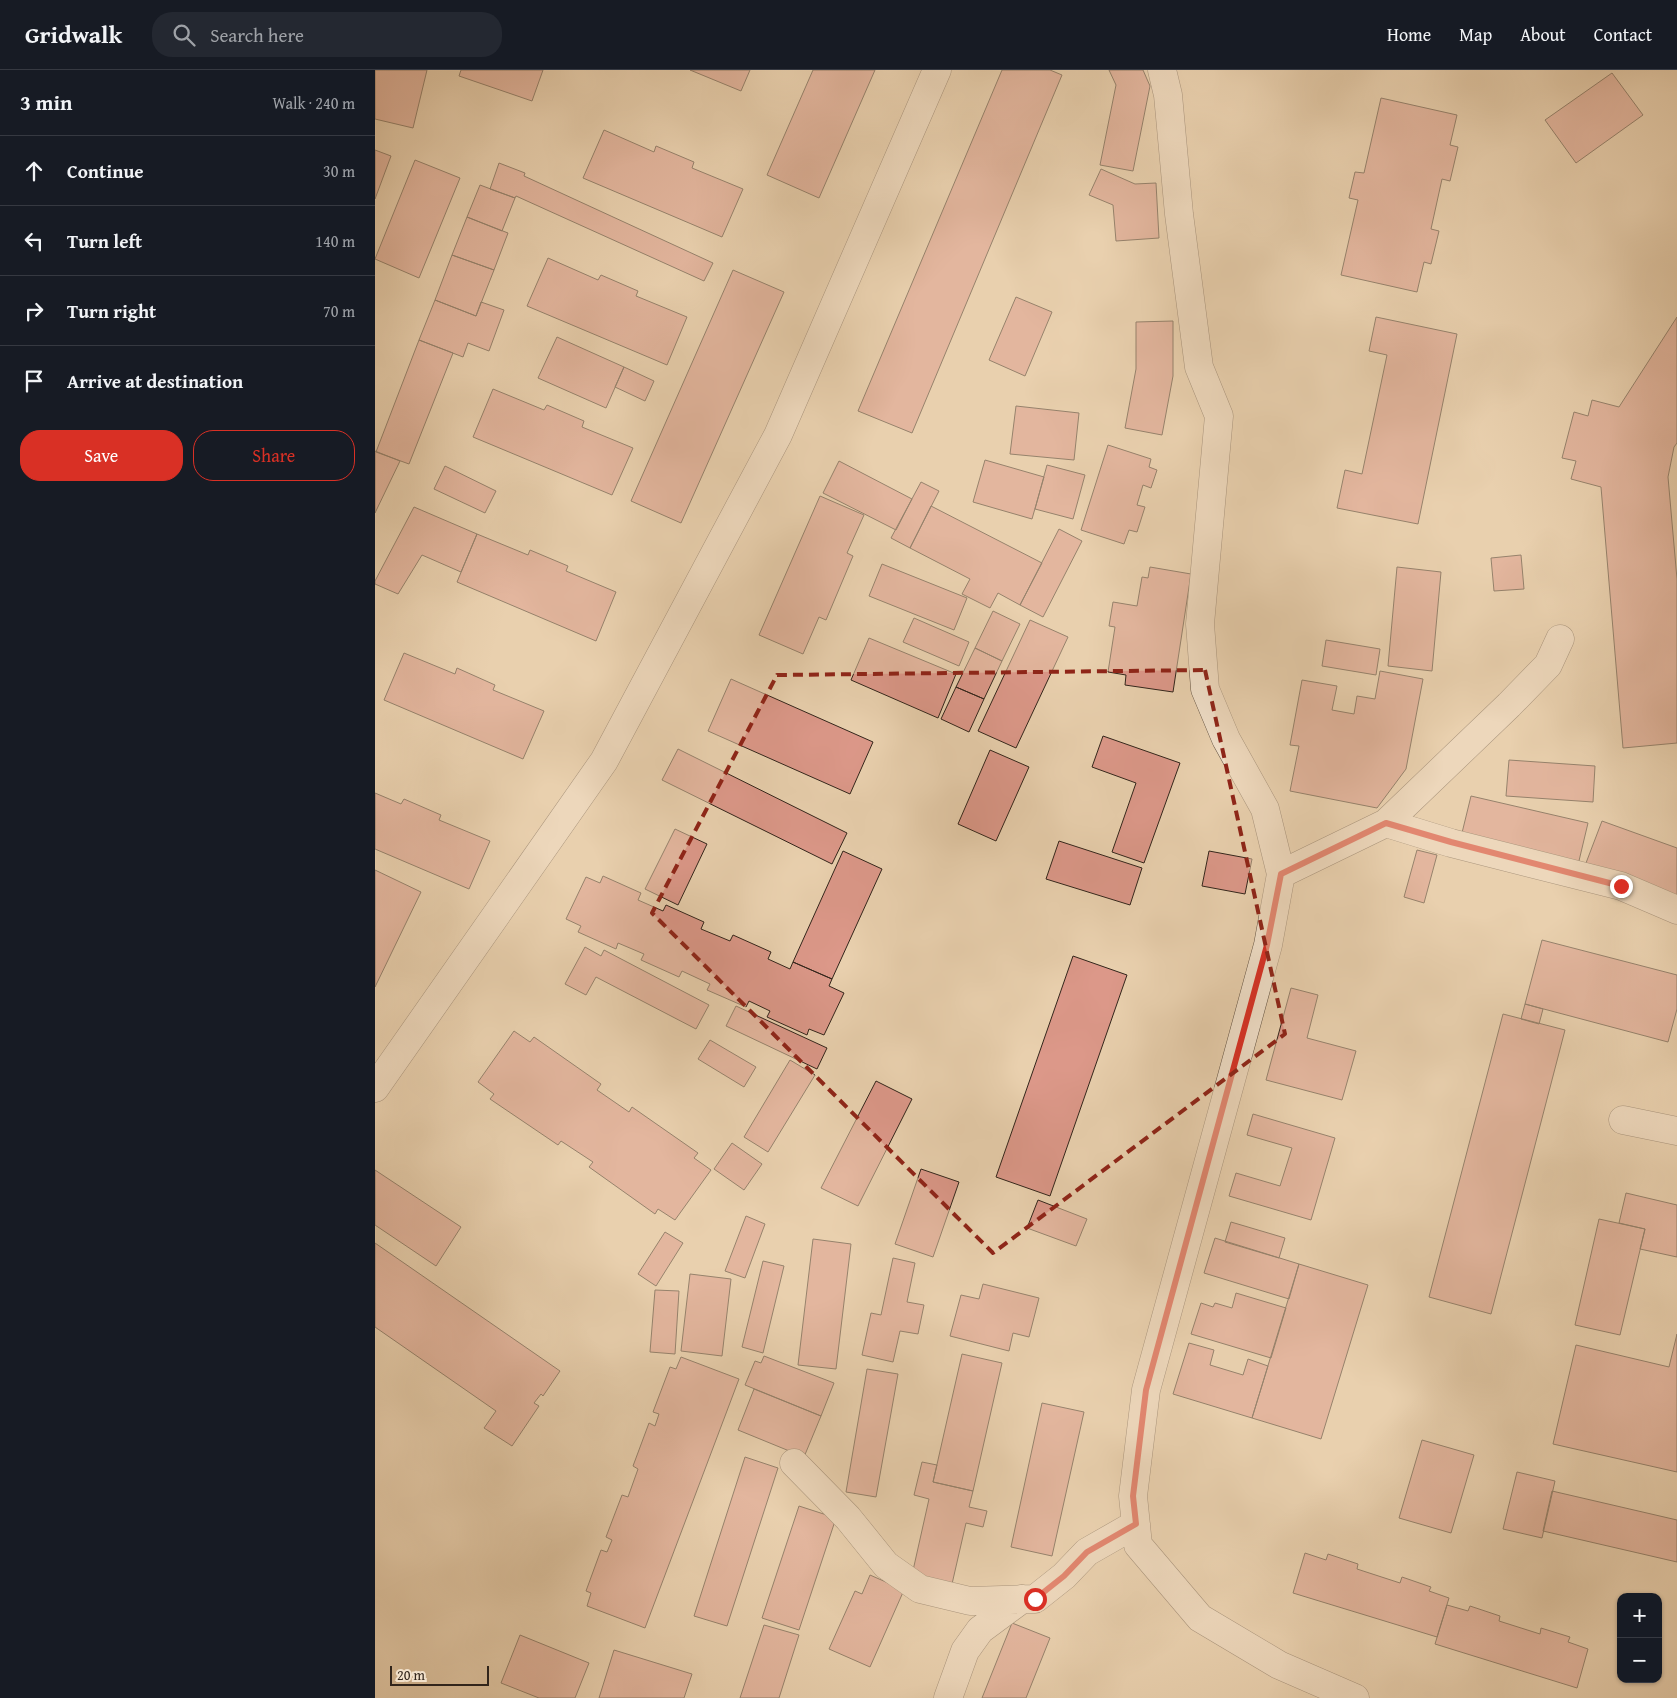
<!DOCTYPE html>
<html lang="en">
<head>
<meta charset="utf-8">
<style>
	:root { --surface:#171b24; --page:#242831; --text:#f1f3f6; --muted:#9ea1a6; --line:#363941; --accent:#d93025 }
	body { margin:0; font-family:"Gentium Book Plus",serif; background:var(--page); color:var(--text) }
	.controls { position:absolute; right:15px; bottom:15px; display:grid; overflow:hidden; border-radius:10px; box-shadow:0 1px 4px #0004 }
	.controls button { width:45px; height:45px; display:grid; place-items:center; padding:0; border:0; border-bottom:1px solid var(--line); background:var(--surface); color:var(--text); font:25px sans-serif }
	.scale { position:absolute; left:15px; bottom:12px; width:99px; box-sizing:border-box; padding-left:5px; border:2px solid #32251b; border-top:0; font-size:14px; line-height:18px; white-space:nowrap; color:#32251b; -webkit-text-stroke:4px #f1e0ca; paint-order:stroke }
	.stop { position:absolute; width:15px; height:15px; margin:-11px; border:4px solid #d93025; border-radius:50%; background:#fff }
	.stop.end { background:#d93025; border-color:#fff; box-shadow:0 1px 5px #0008 }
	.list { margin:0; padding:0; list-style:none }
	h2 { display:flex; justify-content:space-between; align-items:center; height:65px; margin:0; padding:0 20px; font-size:21px }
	h2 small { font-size:16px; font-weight:400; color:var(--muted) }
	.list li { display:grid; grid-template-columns:32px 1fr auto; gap:15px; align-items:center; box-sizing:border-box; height:70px; padding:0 20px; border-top:1px solid var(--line) }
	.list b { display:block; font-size:19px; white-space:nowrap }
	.list em { font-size:16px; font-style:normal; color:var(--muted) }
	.actions { display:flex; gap:10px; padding:15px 20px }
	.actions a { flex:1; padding:11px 0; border:1px solid var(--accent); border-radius:20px; text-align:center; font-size:18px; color:var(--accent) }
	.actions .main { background:var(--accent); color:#fff }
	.icon { flex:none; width:28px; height:28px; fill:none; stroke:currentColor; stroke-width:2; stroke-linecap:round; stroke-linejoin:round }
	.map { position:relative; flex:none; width:1302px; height:1628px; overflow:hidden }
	header { display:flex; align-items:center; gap:30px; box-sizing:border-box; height:70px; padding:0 25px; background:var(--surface); border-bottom:1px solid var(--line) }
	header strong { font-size:24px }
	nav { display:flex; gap:28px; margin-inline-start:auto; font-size:18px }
	.search { width:350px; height:45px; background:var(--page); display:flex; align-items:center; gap:12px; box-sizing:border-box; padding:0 18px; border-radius:20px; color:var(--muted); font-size:19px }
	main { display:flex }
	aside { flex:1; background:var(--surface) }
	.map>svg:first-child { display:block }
</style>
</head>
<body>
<header>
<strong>Gridwalk</strong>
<div class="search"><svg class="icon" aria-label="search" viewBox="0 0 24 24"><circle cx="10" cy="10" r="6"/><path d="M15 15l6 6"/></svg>Search here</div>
<nav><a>Home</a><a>Map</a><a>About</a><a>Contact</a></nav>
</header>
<main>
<aside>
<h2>3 min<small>Walk · 240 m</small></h2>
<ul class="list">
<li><svg class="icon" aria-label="ahead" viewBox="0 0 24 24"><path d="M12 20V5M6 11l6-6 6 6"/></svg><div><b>Continue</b></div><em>30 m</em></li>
<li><svg class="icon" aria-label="left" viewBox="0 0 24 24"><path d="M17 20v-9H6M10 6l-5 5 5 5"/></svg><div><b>Turn left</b></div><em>140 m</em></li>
<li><svg class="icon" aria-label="right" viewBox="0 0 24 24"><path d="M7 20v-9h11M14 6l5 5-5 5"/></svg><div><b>Turn right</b></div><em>70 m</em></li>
<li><svg class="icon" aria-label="arrive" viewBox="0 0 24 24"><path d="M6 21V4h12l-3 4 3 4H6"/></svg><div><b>Arrive at destination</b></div></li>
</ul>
<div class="actions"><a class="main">Save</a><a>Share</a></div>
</aside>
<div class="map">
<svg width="1302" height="1628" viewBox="0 0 1302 1628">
	<rect width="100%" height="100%" fill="#e9d0ae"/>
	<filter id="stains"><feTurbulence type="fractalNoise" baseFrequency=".004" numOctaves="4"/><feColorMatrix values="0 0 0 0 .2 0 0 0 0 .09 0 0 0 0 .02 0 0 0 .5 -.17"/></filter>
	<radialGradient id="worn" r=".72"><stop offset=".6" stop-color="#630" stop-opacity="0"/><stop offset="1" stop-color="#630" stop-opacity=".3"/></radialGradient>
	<path fill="#dc9889" stroke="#32251b" d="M0 0H52L38 58 0 49Z
		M86 0H168L157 31 84 6Z
		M315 0H375L366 21Z
		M438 0H500L444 128 392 105Z
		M627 0H675L687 5 537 363 483 341Z
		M734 0H768L775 16 758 101 725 95 741 15Z
		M1237 3 1268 45 1201 93 1170 50Z
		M1006 28 1082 45 1075 75 1083 77 1075 111 1067 109 1056 159 1064 161 1056 194 1049 192 1042 222 966 205 983 130 974 128 980 102 989 103Z
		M229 60 279 82 281 76 319 92 317 98 368 119 347 167 208 108Z
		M0 80 16 86 0 129Z
		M40 90 85 108 44 208 0 189Z
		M124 93 150 103 149 106 338 193 329 211 141 126 140 128 115 119Z
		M726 99 760 114 781 113 784 168 741 171 738 135 714 125Z
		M105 115 140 128 127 161 92 147Z
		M92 147 133 163 119 200 77 185Z
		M77 185 119 200 101 246 60 230Z
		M173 188 223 210 226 205 263 221 261 226 312 247 292 295 152 236Z
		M358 200 409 222 306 453 256 431Z
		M641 227 677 242 650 306 614 290Z
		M60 230 101 246 106 232 129 240 114 281 93 273 88 287 44 270Z
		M1001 247 1082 264 1043 454 962 438 970 400 987 404 1012 285 994 281Z
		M1302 247V373L1299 377 1293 407 1302 509V673L1248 678 1226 417 1196 409 1201 391 1187 388 1199 342 1213 346 1217 330 1244 337Z
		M798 251V306L787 365 750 358 761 299V252Z
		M182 267 249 297 231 338 163 308Z
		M44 270 78 283 34 394 1 382Z
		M249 297 279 311 270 331 240 317Z
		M118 319 169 340 172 335 209 351 207 357 258 378 237 425 98 367Z
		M641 336 704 343 699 390 635 384Z
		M733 375 776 389 774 397 782 400 776 418 768 415 762 435 770 437 762 462 754 460 749 474 706 460Z
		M0 381 25 391 0 443Z
		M610 390 669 407 657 449 598 432Z
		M464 391 537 429 521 460 448 423Z
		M672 395 710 405 698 449 660 439Z
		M70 396 121 421 110 443 59 419Z
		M546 412 564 421 535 478 516 468Z
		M445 426 489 445 472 483 478 486 451 550 444 547 428 584 384 565Z
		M556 436 667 493 645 535 623 523 615 538 587 524 595 509 535 478Z
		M39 437 102 464 86 502 47 485 23 524 0 514V511Z
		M684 459 707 471 668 547 645 535Z
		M102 464 153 485 155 480 193 496 191 501 241 522 221 571 82 512Z
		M1146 485 1149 519 1119 521 1116 488Z
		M507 494 592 528 579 560 494 526Z
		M775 497 816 504 798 622 750 615 751 605 733 602 740 557 734 556 738 532 762 536 767 507 773 508Z
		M1022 497 1066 502 1057 601 1013 596Z
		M618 541 645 554 627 591 600 578Z
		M539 548 594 572 584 596 528 572Z
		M655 550 693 567 641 678 603 661Z
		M494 568 581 604 563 648 476 610Z
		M951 570 1005 579 1001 605 947 596Z
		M600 578 627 591 609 629 581 617Z
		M29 583 80 604 82 598 120 615 118 620 169 641 148 689 9 630Z
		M1005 601 1048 609 1031 699 1002 738 915 721 924 676 915 675 927 610 962 616 957 640 979 644 982 626 1000 629Z
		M356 609 498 672 475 724 333 661Z
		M581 617 609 629 594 662 566 649Z
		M728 666 805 693 769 793 737 782 761 713 717 697Z
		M303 679 472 763 457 794 287 710Z
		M615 680 654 697 621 771 583 754Z
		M1134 690 1220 696 1218 732 1131 726Z
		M0 723 26 734 29 729 66 745 64 750 115 771 94 819 0 779Z
		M1096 726 1213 753 1203 795 1086 767Z
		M1227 751 1302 778V826L1211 793Z
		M300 759 332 774 303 835 270 819Z
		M684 771 767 798 755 835 671 809Z
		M1042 780 1062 785 1049 833 1029 827Z
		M468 781 507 799 457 909 418 892Z
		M834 781 877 789 870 824 827 816Z
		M0 800 46 822 0 917Z
		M228 806 266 823 263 830 288 841 291 835 329 852 326 859 355 871 358 865 396 882 393 889 415 899 418 892 457 909 454 916 469 923 449 965 434 959 432 965 392 947 395 941 374 931 371 937 332 920 335 914 307 901 304 907 266 890 269 884 243 873 241 879 203 862 206 856 191 849 211 807 225 813Z
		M1167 870 1302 905V939L1293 972 1150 934Z
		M210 877 226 886 229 880 334 935 321 959 221 907 211 925 190 914Z
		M698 886 752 905 675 1126 621 1107Z
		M916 918 943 925 932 968 981 981 967 1030 891 1010Z
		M1150 934 1168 939 1164 954 1146 949Z
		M361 936 452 978 442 999 351 956Z
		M1128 944 1190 960 1116 1244 1054 1227Z
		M139 961 155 972 159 967 226 1014 222 1020 254 1042 257 1037 323 1083 319 1088 336 1100 300 1150 283 1139 280 1144 214 1097 218 1092 186 1071 183 1075 115 1029 119 1024 103 1012Z
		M335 970 381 997 369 1017 323 989Z
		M415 990 440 1005 393 1082 369 1067Z
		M501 1011 537 1029 483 1136 446 1118Z
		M878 1044 960 1068 936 1150 854 1126 861 1103 905 1116 917 1078 872 1065Z
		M357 1073 387 1094 369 1120 339 1099Z
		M546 1099 584 1112 558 1187 520 1174Z
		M0 1100 86 1157 61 1196 0 1155Z
		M1251 1123 1302 1135V1187L1265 1179 1270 1159 1244 1153Z
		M663 1130 712 1149 701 1176 652 1158Z
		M371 1146 390 1154 370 1208 350 1201Z
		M1224 1149 1270 1159 1245 1265 1200 1255Z
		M856 1152 910 1168 904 1188 850 1172Z
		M290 1162 308 1173 281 1216 263 1204Z
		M840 1168 924 1194 914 1229 829 1203Z
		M438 1169 476 1174 461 1299 423 1295Z
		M0 1173 185 1301 168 1326 166 1324 159 1333 164 1336 137 1376 109 1358 121 1341 0 1257Z
		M518 1188 540 1193 532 1232 549 1235 543 1264 525 1261 518 1292 487 1285 496 1243 506 1245Z
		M388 1191 409 1196 388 1283 367 1277Z
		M924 1194 993 1215 946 1369 877 1348Z
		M315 1204 356 1209 347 1286 306 1281Z
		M608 1214 664 1228 654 1267 638 1263 634 1281 575 1266 586 1225 604 1229Z
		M280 1220 304 1221 300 1284 275 1282Z
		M861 1223 911 1238 896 1288 816 1264 826 1233 838 1237 840 1233 857 1238Z
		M1302 1264V1402L1178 1374 1201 1275 1294 1297Z
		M814 1273 839 1280 835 1295 868 1305 873 1289 893 1296 877 1348 798 1324Z
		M587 1284 627 1293 598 1421 558 1412Z
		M389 1286 459 1313 446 1346 370 1315 380 1291 386 1293Z
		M306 1287 364 1309 270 1558 212 1536 216 1523 211 1521 226 1480 232 1482 237 1470 231 1467 247 1425 253 1427 263 1399 258 1396 274 1353 280 1356 284 1344 278 1342 295 1297 301 1299Z
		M492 1299 523 1304 501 1427 471 1422Z
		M379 1319 446 1346 429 1387 363 1360Z
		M667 1333 709 1342 677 1486 636 1477Z
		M1047 1370 1099 1385 1076 1463 1024 1448Z
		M370 1387 403 1398 352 1556 319 1546Z
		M547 1392 562 1395 558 1412 598 1421 594 1437 612 1441 608 1457 591 1453 577 1514 537 1505 554 1429 539 1425Z
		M1142 1402 1180 1411 1167 1468 1128 1459Z
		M1177 1421 1302 1450V1492L1168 1461Z
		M424 1436 461 1448 424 1560 387 1548Z
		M930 1483 951 1490 953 1484 983 1494 982 1499 1025 1513 1027 1507 1056 1517 1054 1521 1074 1528 1062 1567 918 1523Z
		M495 1505 529 1520 495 1597 454 1579 480 1521 487 1524Z
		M1072 1535 1093 1541 1095 1536 1125 1546 1124 1551 1165 1564 1166 1558 1195 1567 1193 1572 1213 1579 1202 1618 1060 1574Z
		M637 1553 675 1568 651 1628H607Z
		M389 1555 424 1565 404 1628H365Z
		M145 1565 214 1593 200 1628H164L126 1613Z
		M239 1580 317 1604 309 1628H224Z"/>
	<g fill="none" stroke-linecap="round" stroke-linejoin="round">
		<g stroke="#605040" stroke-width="29">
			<path id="minor" d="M787 0 793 25 804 144 824 297 844 346 825 554 830 619 851 669 890 739 906 804 893 875 771 1320 758 1426 763 1475 825 1548 904 1595 980 1628
				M1011 753 1076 773 1246 816 1302 840
				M906 804 1011 753 1134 635 1173 595 1185 569
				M1248 1050 1302 1061
				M419 1393 473 1448 511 1495 545 1519 595 1531 660 1529 689 1506 712 1482 761 1454
				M573 1628 590 1581 605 1560 647 1529"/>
		</g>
		<g stroke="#605040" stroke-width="29">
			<path id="tertiary" d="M0 1018 229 691 403 365 562 0"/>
		</g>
		<use href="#minor" stroke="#f1e0ca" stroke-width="28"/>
		<use href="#tertiary" stroke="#f1e0ca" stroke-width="28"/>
	</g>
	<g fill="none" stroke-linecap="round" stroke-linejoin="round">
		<path stroke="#d93025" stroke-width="6" d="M660 1529 689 1506 712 1482 761 1454 758 1426 771 1320 892 875 906 804 1011 753 1076 772 1246 816"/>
	</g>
	<path d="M0 0H1302V1628H0ZM830 600 910 964 618 1183 277 843 402 605Z" fill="#e9d0ae" fill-opacity=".55" fill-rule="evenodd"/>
	<path fill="none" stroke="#8f2418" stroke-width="4" stroke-dasharray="10 6" stroke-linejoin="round" d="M830 600 910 964 618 1183 277 843 402 605Z"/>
	<rect width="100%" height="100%" filter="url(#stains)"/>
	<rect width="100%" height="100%" fill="url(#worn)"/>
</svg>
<div class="controls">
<button>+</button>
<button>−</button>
</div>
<div class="scale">20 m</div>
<div class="stop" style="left:660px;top:1529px"></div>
<div class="stop end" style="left:1246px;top:816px"></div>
</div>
</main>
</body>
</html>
